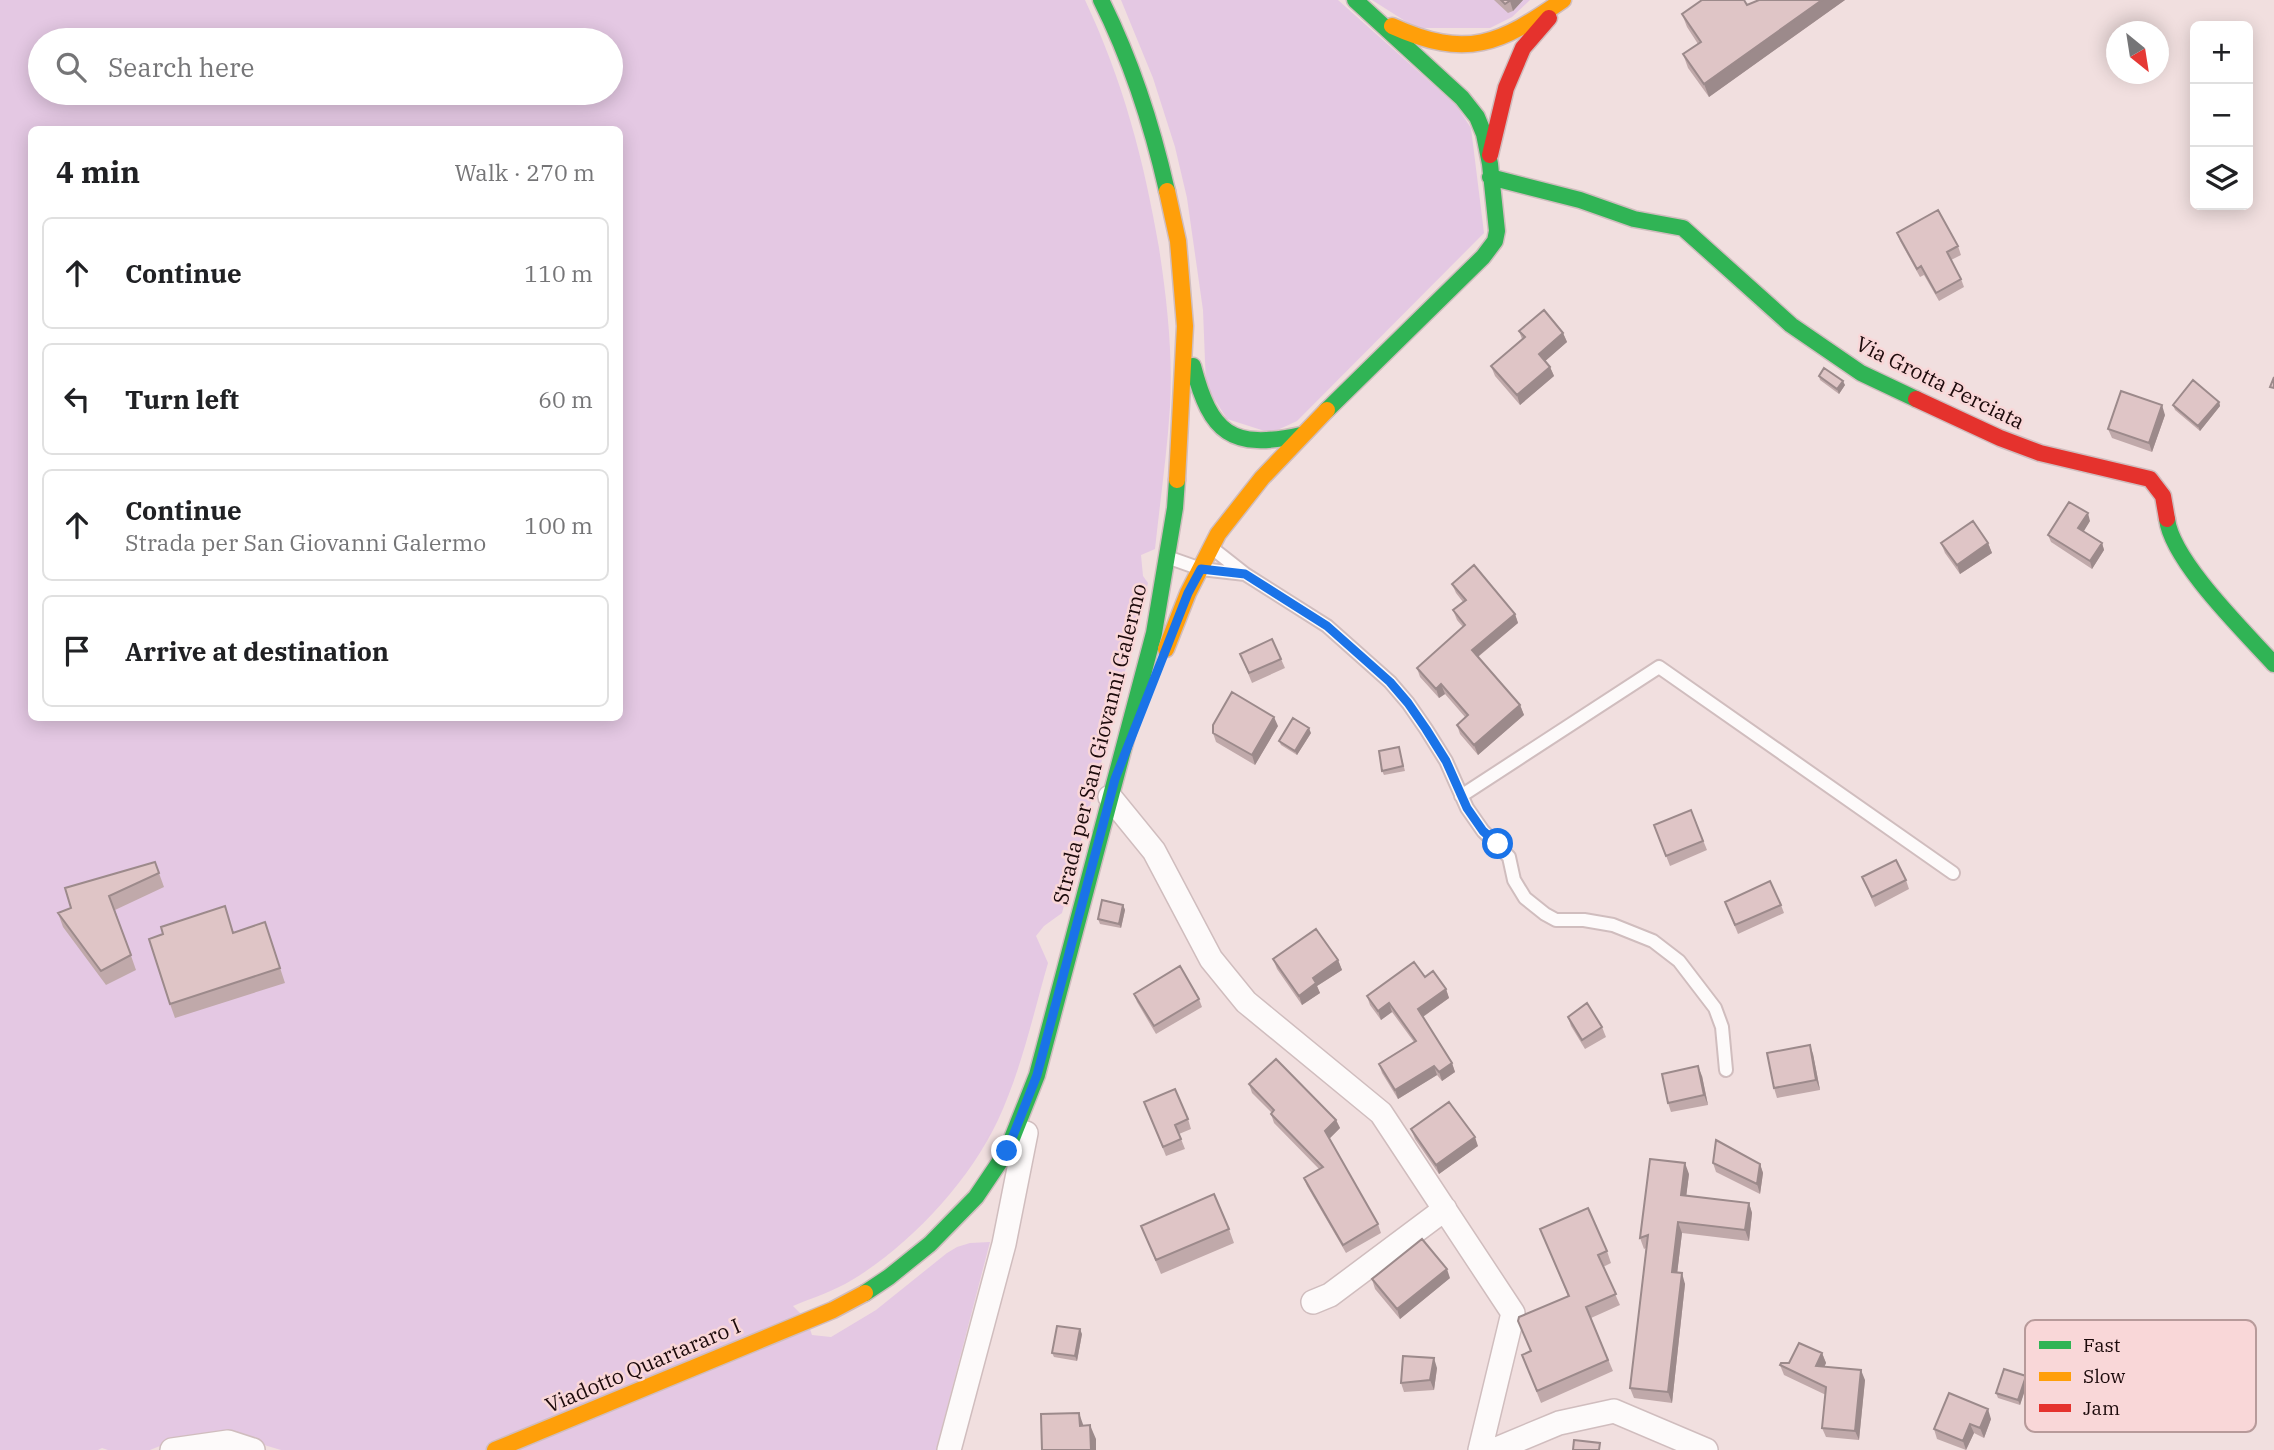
<!DOCTYPE html>
<html lang="en">
<head>
<meta charset="utf-8">
<style>
	:root { --surface:#fff; --page:#f6f6f6; --text:#202124; --muted:#757577; --line:#e0e0e0 }
	body { margin:0; font-family:"IBM Plex Serif",serif; background:var(--page); color:var(--text) }
	.controls { position:absolute; right:21px; top:21px; display:grid; overflow:hidden; border-radius:10px; box-shadow:0 4px 18px #0003 }
	.controls button { width:63px; height:63px; display:grid; place-items:center; padding:0; border:0; border-bottom:2px solid var(--line); background:var(--surface); color:var(--text); font:35px sans-serif }
	.compass { position:absolute; left:2106px; top:21px; width:63px; height:63px; border-radius:50%; background:var(--surface); box-shadow:0 4px 18px #0003; rotate:150deg }
	.stop { position:absolute; width:21px; height:21px; margin:-16px; border:5px solid #1a73e8; border-radius:50%; background:#fff }
	.stop.end { background:#1a73e8; border-color:#fff; box-shadow:0 2px 7px #0008 }
	.list { margin:0; padding:0; list-style:none }
	h2 { display:flex; justify-content:space-between; align-items:center; height:91px; margin:0; padding:0 28px; font-size:30px }
	h2 small { font-size:23px; font-weight:400; color:var(--muted) }
	.list li { display:grid; grid-template-columns:46px 1fr auto; gap:21px; align-items:center; box-sizing:border-box; height:112px; margin:0 14px 14px; padding:0 14px; border:2px solid var(--line); border-radius:10px }
	.list b { display:block; font-size:26px; white-space:nowrap }
	.list p { margin:0; font-size:23px; white-space:nowrap; color:var(--muted) }
	.list em { font-size:23px; font-style:normal; color:var(--muted) }
	.icon { flex:none; width:38px; height:38px; fill:none; stroke:currentColor; stroke-width:2; stroke-linecap:round; stroke-linejoin:round }
	.map { position:relative; flex:none; width:2274px; height:1450px; overflow:hidden }
	.search { position:absolute; background:var(--surface); box-shadow:0 4px 18px #0003; left:28px; top:28px; width:595px; height:77px; display:flex; align-items:center; gap:18px; box-sizing:border-box; padding:0 24px; border-radius:38px; color:var(--muted); font-size:26px }
	.panel { position:absolute; background:var(--surface); box-shadow:0 4px 18px #0003; left:28px; top:126px; width:595px; height:595px; border-radius:10px }
	.map>svg:first-child { display:block }
</style>
</head>
<body>
<div class="map">
<svg width="2274" height="1450" viewBox="0 0 2274 1450">
	<rect width="100%" height="100%" fill="#f1dfdf"/>
	<path fill="#e4c8e3" fill-rule="evenodd" d="M0 0H1085C1123 81 1144 160 1159 248 1167 300 1173 354 1170 407 1167 454 1160 502 1155 549L1141 555 1143 576 1148 583 1062 913 1044 926 1036 936 1048 963C1033 1015 1021 1071 998 1120 969 1182 910 1245 852 1280 834 1291 812 1298 793 1306L807 1320 812 1335 831 1337 876 1310 947 1253 957 1247 970 1243 990 1242 936 1450H281L237 1437 165 1444 150 1450H108L102 1448 98 1450H0ZM40 40H611V93H40ZM32 130H620V718H32Z
		M1121 0H1338L1456 105 1471 128 1484 233 1297 421 1271 433 1227 419 1206 386 1203 310 1187 198 1175 147 1153 78Z
		M1372 0H1530L1512 17 1490 28H1416Z"/>
	<g fill="none" stroke-linecap="round" stroke-linejoin="round">
		<g stroke="#d0bdbe" stroke-width="16">
			<path id="lane" d="M1212 548 1245 574 1327 626 1390 682 1408 703 1426 729 1446 761 1467 808 1483 831 1509 857 1514 880 1525 898 1545 914 1556 920H1584L1613 925 1653 941 1679 961 1715 1008 1722 1027 1726 1070
				M1167 557 1201 569 1245 574
				M1461 796 1659 667 1953 873"/>
		</g>
		<g stroke="#d0bdbe" stroke-width="26">
			<path id="street" d="M1110 797 1154 851 1211 959 1246 1002 1381 1113 1513 1313 1480 1450
				M1313 1302 1330 1295 1445 1209
				M172 1450 228 1442 253 1450
				M949 1450 1004 1244 1026 1133
				M1494 1450 1559 1423 1614 1411 1706 1450"/>
		</g>
		<g stroke="#d0bdbe" stroke-width="19">
			<path id="fast" d="M1101 0C1131 60 1152 125 1167 191
				M1490 177 1580 200 1634 219 1683 228 1791 325 1861 373 1916 399
				M1193 366C1211 434 1231 450 1301 435
				M1327 410 1483 257 1495 241 1497 231 1490 164 1484 134 1477 117 1462 98 1355 0
				M2167 519C2172 561 2244 631 2274 664
				M865 1293 889 1277 930 1244 976 1197 1007 1151 1037 1075 1154 633 1175 508 1177 480"/>
		</g>
		<g stroke="#d0bdbe" stroke-width="19">
			<path id="slow" d="M1392 26C1467 60 1500 44 1563 0
				M1167 191 1178 241 1185 326 1177 480
				M1166 649 1188 593 1218 534 1262 478 1327 410
				M495 1450 833 1310 865 1293"/>
		</g>
		<g stroke="#d0bdbe" stroke-width="19">
			<path id="jam" d="M1490 155 1506 88 1523 48 1549 18
				M1916 399 2000 438 2040 453 2150 479 2163 496 2167 519"/>
		</g>
		<use href="#lane" stroke="#fdfafa" stroke-width="12"/>
		<use href="#street" stroke="#fdfafa" stroke-width="23"/>
		<use href="#fast" stroke="#30b455" stroke-width="16"/>
		<use href="#slow" stroke="#ff9f0a" stroke-width="16"/>
		<use href="#jam" stroke="#e5322d" stroke-width="16"/>
	</g>
	<path fill="#c0a9aa" d="M1494 0H1523L1513 11 1508 13Z
		M1759 0H1845L1709 97 1688 68 1683 54 1698 44 1687 27 1682 14 1747 5Z
		M1897 233 1958 246 1961 255 1951 260 1961 279 1964 287 1939 301 1924 275 1920 277 1900 241Z
		M1519 331 1563 333 1567 342 1545 361 1550 367 1554 376 1520 405 1495 376 1491 366 1522 339Z
		M1819 376 1845 385 1839 394 1820 380Z
		M2219 402 2220 406 2200 431 2175 410 2173 405Z
		M2165 415 2152 452 2112 438 2108 429Z
		M2090 521 2083 531 2102 543 2104 550 2092 569 2051 542 2048 535Z
		M1941 543H1988L1992 553 1960 574 1945 553Z
		M1452 584 1515 614 1518 623 1478 657 1520 705 1524 715 1478 755 1460 734 1457 725 1465 717 1445 694 1439 698 1420 677 1417 668 1463 627 1457 620 1453 610 1463 602 1456 593Z
		M1240 654 1281 659 1285 668 1252 683Z
		M1278 726 1255 765 1216 742 1213 733Z
		M1311 733 1297 755 1281 745 1279 741Z
		M1399 747 1405 771 1384 775 1382 771Z
		M1691 810 1707 850 1670 866 1654 825Z
		M155 862 164 887 115 910 136 970 106 985 63 927 58 913 71 908Z
		M1862 877 1906 880 1909 889 1875 907Z
		M1725 902 1781 905 1784 913 1738 934Z
		M1123 905 1125 910 1121 928 1100 924 1098 919Z
		M265 922 285 983 175 1018 170 1004 234 932Z
		M1273 959 1338 960 1342 970 1317 986 1320 993 1302 1005 1277 969Z
		M1425 977 1446 989 1449 998 1423 1017 1452 1063 1455 1072 1442 1081 1437 1075 1398 1099 1382 1073 1379 1064 1414 1042 1392 1012 1381 1020 1370 1005 1367 996Z
		M1134 994 1199 999 1202 1007 1156 1034 1137 1002Z
		M1568 1017 1602 1027 1606 1037 1585 1049 1571 1026Z
		M1813 1054 1820 1090 1777 1098 1774 1088Z
		M1702 1076 1708 1105 1671 1112 1668 1103Z
		M1249 1084 1336 1120 1340 1128 1329 1139 1378 1224 1381 1233 1346 1253 1307 1186 1304 1178 1319 1169 1274 1123 1271 1114 1272 1113 1252 1093Z
		M1148 1112 1188 1119 1191 1129 1179 1134 1185 1149 1166 1156Z
		M1411 1129 1478 1146 1439 1174 1415 1139Z
		M1713 1163 1760 1164 1763 1173 1760 1194 1716 1172Z
		M1689 1174 1686 1196 1749 1203 1752 1213 1749 1241 1682 1233 1677 1273 1685 1284 1672 1403 1634 1398 1630 1388 1646 1248 1644 1249 1640 1238Z
		M1141 1226 1229 1229 1234 1243 1161 1274Z
		M1540 1229 1607 1251 1611 1263 1603 1267 1620 1305 1591 1318 1613 1371 1541 1403 1522 1355 1531 1351 1518 1321 1568 1296Z
		M1450 1278 1400 1319 1375 1289 1372 1279Z
		M1082 1334 1077 1361 1054 1357 1052 1353Z
		M1822 1353 1826 1363 1824 1367 1865 1380 1859 1440 1826 1437 1822 1428 1826 1395 1784 1375 1780 1365Z
		M1437 1368 1434 1390 1404 1392 1401 1383Z
		M2028 1381 2020 1405 1998 1398 1996 1393Z
		M1991 1419 1984 1438 1974 1433 1966 1450 1937 1439 1934 1429Z"/>
	<path fill="#9c8a8b" d="M1511 0H1523L1513 11 1510 1Z
		M1822 0H1845L1709 97 1704 84Z
		M1563 333 1567 342 1543 363 1539 354Z
		M1550 367 1554 376 1520 405 1517 395Z
		M1843 381 1845 385 1839 394 1837 389Z
		M2219 402 2220 406 2200 431 2198 426Z
		M2162 405 2165 415 2152 452 2149 443Z
		M2088 513 2090 521 2081 536 2078 528Z
		M1988 543 1992 553 1960 574 1957 565Z
		M2102 543 2104 550 2092 569 2090 561Z
		M1515 614 1518 623 1475 659 1472 650Z
		M1441 684 1445 694 1439 698 1436 689Z
		M1520 705 1524 715 1478 755 1474 745Z
		M1274 717 1278 726 1255 765 1252 755Z
		M1309 728 1311 733 1297 755 1295 751Z
		M1123 905 1125 910 1121 928 1119 924Z
		M1338 960 1342 970 1317 986 1320 993 1302 1005 1299 996 1313 978Z
		M1446 989 1449 998 1421 1018 1418 1009Z
		M1389 1003 1392 1012 1381 1020 1378 1011Z
		M1810 1045 1813 1054 1820 1090 1816 1080Z
		M1452 1063 1455 1072 1442 1081 1439 1072Z
		M1434 1066 1437 1075 1398 1099 1395 1090Z
		M1698 1066 1702 1076 1708 1105 1704 1095Z
		M1336 1120 1340 1128 1328 1140 1325 1131Z
		M1475 1137 1478 1146 1439 1174 1436 1165Z
		M1685 1163 1689 1174 1685 1206 1681 1195Z
		M1760 1164 1763 1173 1760 1194 1757 1184Z
		M1749 1203 1752 1213 1749 1241 1745 1230Z
		M1678 1222 1682 1233 1676 1283 1672 1272Z
		M1447 1269 1450 1278 1400 1319 1397 1309Z
		M1682 1273 1685 1284 1672 1403 1668 1392Z
		M1080 1329 1082 1334 1077 1361 1075 1356Z
		M1822 1353 1826 1363 1820 1376 1816 1366Z
		M1434 1358 1437 1368 1434 1390 1430 1380Z
		M1861 1370 1865 1380 1859 1440 1855 1431Z
		M2026 1376 2028 1381 2020 1405 2018 1400Z
		M1988 1409 1991 1419 1984 1438 1980 1428Z
		M1079 1413 1084 1427 1080 1426Z
		M1970 1424 1974 1433 1966 1450 1963 1441Z
		M1090 1425 1096 1439V1450H1091Z"/>
	<path fill="#dfc5c6" stroke="#9c8a8b" stroke-width="2" d="M1501 0H1511L1505 4Z
		M1702 0H1744L1747 5 1759 0H1822L1704 84 1683 54 1701 42 1682 14Z
		M1938 210 1958 246 1947 252 1961 279 1936 293 1921 266 1917 269 1897 233Z
		M1544 310 1563 333 1539 354 1550 367 1517 395 1491 366 1525 337 1519 331Z
		M1824 368 1843 381 1837 389 1819 376Z
		M2274 377V388L2270 387Z
		M2193 380 2219 402 2198 426 2173 405Z
		M2121 391 2162 405 2149 443 2108 429Z
		M2069 502 2088 513 2078 528 2102 543 2090 561 2048 535Z
		M1973 521 1988 543 1957 565 1941 543Z
		M1474 565 1515 614 1472 650 1520 705 1474 745 1457 725 1468 715 1441 684 1436 689 1417 668 1465 625 1453 610 1466 600 1452 584Z
		M1272 639 1281 659 1249 673 1240 654Z
		M1232 692 1274 717 1252 755 1213 733V725Z
		M1293 718 1309 728 1295 751 1279 741Z
		M1399 747 1403 766 1382 771 1379 751Z
		M1691 810 1703 841 1666 856 1654 825Z
		M1896 860 1906 880 1872 897 1862 877Z
		M155 862 159 873 109 896 131 955 101 971 58 913 71 908 65 888Z
		M1770 881 1781 905 1735 925 1725 902Z
		M1102 900 1123 905 1119 924 1098 919Z
		M225 906 233 933 265 922 280 968 170 1004 149 939 163 934 161 927Z
		M1316 929 1338 960 1313 978 1316 983 1299 996 1273 959Z
		M1414 962 1425 977 1433 971 1446 989 1418 1009 1452 1063 1439 1072 1434 1066 1395 1090 1379 1064 1416 1041 1389 1003 1378 1011 1367 996Z
		M1180 966 1199 999 1154 1026 1134 994Z
		M1587 1003 1602 1027 1582 1040 1568 1017Z
		M1810 1045 1816 1080 1774 1088 1767 1053Z
		M1276 1059 1336 1120 1325 1131 1378 1224 1343 1245 1304 1178 1323 1167 1271 1114 1274 1110 1249 1084Z
		M1698 1066 1704 1095 1668 1103 1662 1074Z
		M1175 1089 1188 1119 1175 1125 1181 1139 1163 1147 1144 1102Z
		M1449 1102 1475 1137 1436 1165 1411 1129Z
		M1716 1140 1760 1164 1757 1184 1713 1163Z
		M1650 1159 1685 1163 1681 1195 1749 1203 1745 1230 1678 1222 1672 1272 1682 1273 1668 1392 1630 1388 1648 1235 1640 1238Z
		M1214 1194 1229 1229 1156 1260 1141 1226Z
		M1588 1208 1607 1251 1598 1255 1616 1294 1586 1307 1608 1360 1537 1391 1522 1355 1531 1351 1518 1321 1519 1317 1569 1296 1540 1229Z
		M1422 1239 1447 1269 1397 1309 1372 1279Z
		M1057 1326 1080 1329 1075 1356 1052 1353Z
		M1799 1343 1822 1353 1816 1366 1861 1370 1855 1431 1822 1428 1826 1387 1780 1365 1781 1363H1789Z
		M1403 1356 1434 1358 1430 1380 1401 1383Z
		M2004 1369 2026 1376 2018 1400 1996 1393Z
		M1949 1393 1988 1409 1980 1428 1970 1424 1963 1441 1934 1429Z
		M1079 1413 1080 1426 1090 1425 1091 1450H1042L1041 1414Z
		M1574 1440 1600 1443 1599 1450H1573Z"/>
	<g fill="none" stroke-linecap="round" stroke-linejoin="round">
		<path stroke="#1a73e8" stroke-width="9" d="M1007 1151 1037 1075 1115 779 1188 593 1201 569 1245 574 1327 626 1390 682 1408 703 1426 729 1446 761 1467 808 1483 831 1498 844"/>
	</g>
	<g text-anchor="middle" stroke-width="5" stroke-linejoin="round" paint-order="stroke">
		<g font-size="21" fill="#1c0a0b" stroke="#f9d7d8">
			<text transform="translate(1940 383) rotate(26)" y="7">Via Grotta Perciata</text>
			<text transform="translate(1100 744) rotate(-76)" y="7">Strada per San Giovanni Galermo</text>
			<text transform="translate(643 1366) rotate(-23)" y="7">Viadotto Quartararo I</text>
		</g>
	</g>
	<rect x="2025" y="1320" width="231" height="112" rx="10" fill="#f9d7d8" stroke="#b79a9a" stroke-width="2"/>
	<rect x="2039" y="1341" width="32" height="8" fill="#30b455"/>
	<rect x="2039" y="1372" width="32" height="9" fill="#ff9f0a"/>
	<rect x="2039" y="1404" width="32" height="8" fill="#e5322d"/>
	<g font-size="19" fill="#1c0a0b">
		<text x="2083" y="1352">Fast</text>
		<text x="2083" y="1383">Slow</text>
		<text x="2083" y="1415">Jam</text>
	</g>
</svg>
<div class="controls">
<button>+</button>
<button>−</button>
<button><svg class="icon" aria-label="layers" viewBox="0 0 24 24"><path d="M12 4l9 5-9 5-9-5zM3 14l9 5 9-5"/></svg></button>
</div>
<svg class="compass" viewBox="-18 -18 36 36"><path d="M0-13l5 13h-10z" fill="#e53935"/><path d="M0 13l5-13h-10z" fill="#757577"/></svg>
<div class="stop" style="left:1498px;top:844px"></div>
<div class="stop end" style="left:1007px;top:1151px"></div>
<div class="search"><svg class="icon" aria-label="search" viewBox="0 0 24 24"><circle cx="10" cy="10" r="6"/><path d="M15 15l6 6"/></svg>Search here</div>
<section class="panel">
<h2>4 min<small>Walk · 270 m</small></h2>
<ul class="list">
<li><svg class="icon" aria-label="ahead" viewBox="0 0 24 24"><path d="M12 20V5M6 11l6-6 6 6"/></svg><div><b>Continue</b></div><em>110 m</em></li>
<li><svg class="icon" aria-label="left" viewBox="0 0 24 24"><path d="M17 20v-9H6M10 6l-5 5 5 5"/></svg><div><b>Turn left</b></div><em>60 m</em></li>
<li><svg class="icon" aria-label="ahead" viewBox="0 0 24 24"><path d="M12 20V5M6 11l6-6 6 6"/></svg><div><b>Continue</b><p>Strada per San Giovanni Galermo</p></div><em>100 m</em></li>
<li><svg class="icon" aria-label="arrive" viewBox="0 0 24 24"><path d="M6 21V4h12l-3 4 3 4H6"/></svg><div><b>Arrive at destination</b></div></li>
</ul>
</section>
</div>
</body>
</html>
